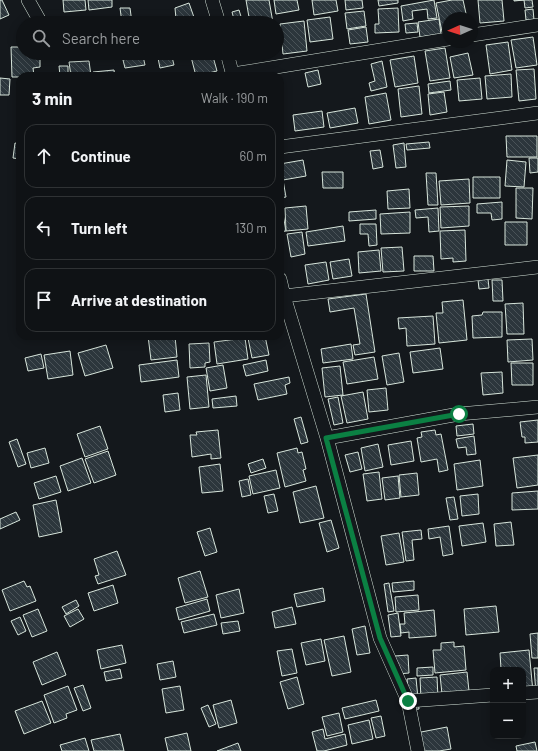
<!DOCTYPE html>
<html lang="en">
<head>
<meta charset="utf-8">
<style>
	:root { --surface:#0f1215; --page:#181b1e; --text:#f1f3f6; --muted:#9b9ea0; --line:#2f3234 }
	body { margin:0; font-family:Barlow,sans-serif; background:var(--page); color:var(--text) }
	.controls { position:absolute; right:12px; bottom:12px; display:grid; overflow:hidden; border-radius:8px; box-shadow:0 2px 10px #0003 }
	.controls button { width:36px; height:36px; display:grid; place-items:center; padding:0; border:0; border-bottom:1px solid var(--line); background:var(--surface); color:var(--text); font:20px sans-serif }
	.compass { position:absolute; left:442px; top:12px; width:36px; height:36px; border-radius:50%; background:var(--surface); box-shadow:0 2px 10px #0003; rotate:267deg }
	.stop { position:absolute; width:12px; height:12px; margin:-9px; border:3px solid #0b8043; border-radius:50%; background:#fff }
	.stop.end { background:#0b8043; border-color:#fff; box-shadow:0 1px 4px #0008 }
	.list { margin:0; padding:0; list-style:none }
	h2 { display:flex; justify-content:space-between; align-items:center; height:52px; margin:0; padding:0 16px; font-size:17px }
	h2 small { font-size:13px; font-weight:400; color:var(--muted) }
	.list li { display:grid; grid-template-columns:26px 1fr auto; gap:12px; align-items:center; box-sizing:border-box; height:64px; margin:0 8px 8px; padding:0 8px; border:1px solid var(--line); border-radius:12px }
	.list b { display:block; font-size:15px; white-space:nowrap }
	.list em { font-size:13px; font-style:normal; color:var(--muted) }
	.icon { flex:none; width:22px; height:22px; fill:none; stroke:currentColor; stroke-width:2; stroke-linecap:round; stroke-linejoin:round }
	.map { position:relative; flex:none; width:538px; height:751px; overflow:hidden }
	.search { position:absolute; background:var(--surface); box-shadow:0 2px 10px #0003; left:16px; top:16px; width:268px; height:44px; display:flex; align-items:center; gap:10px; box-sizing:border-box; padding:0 14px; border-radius:22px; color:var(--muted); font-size:15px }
	.panel { position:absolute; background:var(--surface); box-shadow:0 2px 10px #0003; left:16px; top:72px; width:268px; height:268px; border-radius:12px }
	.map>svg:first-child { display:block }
</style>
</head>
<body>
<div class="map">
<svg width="538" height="751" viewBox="0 0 538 751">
	<defs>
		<pattern id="building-back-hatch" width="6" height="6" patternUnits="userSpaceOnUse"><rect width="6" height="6" fill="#2c363c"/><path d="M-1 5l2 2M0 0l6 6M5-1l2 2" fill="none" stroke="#4a5358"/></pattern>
	</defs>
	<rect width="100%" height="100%" fill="#14181c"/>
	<path fill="url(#building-back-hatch)" stroke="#d8e6dc" d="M0 0H2L9 15 0 19Z
		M63 0H85L86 10 64 12Z
		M88 0H112V7L89 10Z
		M246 0H269L273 23H250Z
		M274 0H297L299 10 276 14Z
		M312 0H336L338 11 314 15Z
		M345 0H362L363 8 346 10Z
		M378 0H398V3L379 6Z
		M434 0 437 18 428 19 427 9 412 11 413 19 403 21 401 6Z
		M452 0H463L467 18H448V30L442 32 436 3Z
		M478 0H502L504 21 480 23Z
		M514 0H532L533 7 525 8 524 0 514 1Z
		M189 3 196 23H165L176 19 175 8Z
		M120 8H130L132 23H122Z
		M398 8 399 32 375 33V24H379L378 9Z
		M533 9 534 20H526L525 10Z
		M239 10 243 23H235L232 12Z
		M364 11 366 26 347 29 345 13Z
		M330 17 333 39 310 42 307 20Z
		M439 19 441 34 420 37 418 22Z
		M304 21 307 51 283 54 280 24Z
		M417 23 418 32 406 33 405 24Z
		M366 27 368 42 350 44 348 30Z
		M533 37 537 65 516 68 511 40Z
		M508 42 512 70 490 74 486 45Z
		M11 47H23V53H33V57H40V67L33 68 34 76H20V77H12Z
		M445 48 450 78 430 81 425 51Z
		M157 53H171L174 65 160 68Z
		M190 53H212L217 71 196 76Z
		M468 53 473 75 454 78 450 57Z
		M143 56 145 65 125 68 123 60Z
		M414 56 418 83 395 87 390 60Z
		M89 61 91 76H71L69 62Z
		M382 61 387 87 371 91 369 83 375 81 371 64Z
		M59 66H68V76H60Z
		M534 69 536 99 519 101 516 70Z
		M114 70 115 76H94L93 72Z
		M318 70 321 84 308 87 305 73Z
		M511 74 512 97 487 99 485 76Z
		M0 78 10 79 9 95H0Z
		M480 78 482 99 459 101 457 80Z
		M450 81 451 90 429 93 428 84Z
		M419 86 422 114 401 117 398 89Z
		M444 92 447 112 430 115 428 94Z
		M386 93 391 120 369 124 365 97Z
		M355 108 358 123 330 128 327 113Z
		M322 111 324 127 295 131 293 115Z
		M506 136H537V157H507Z
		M429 142 430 148 407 150 406 144Z
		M15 143 20 144V159L13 158Z
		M404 143 406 167 396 168 393 145Z
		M380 150 383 167 373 169 370 151Z
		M529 158H538V172L530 173Z
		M303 160 306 176 283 180 286 197 280 198V164Z
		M507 160 526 162 524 187 505 186Z
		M322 172H343V188H323Z
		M426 173H436L438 205H428Z
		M473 177H500V198H473Z
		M469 179 470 203 441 205 439 181Z
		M516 188H533L532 219 516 218Z
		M409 189 410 208 388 209 387 191Z
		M502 202V219L492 220 491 213H477V204Z
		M306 206 308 229 286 231 285 208Z
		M469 206V226L441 228 440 207Z
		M438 208 439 231 429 232 428 217 416 218 415 210Z
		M376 210V219L349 221V212Z
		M410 212V233L381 234 380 214Z
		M280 214H283L286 231 280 232Z
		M505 222H527V245H505Z
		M360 224H376L377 245 369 246 368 234H360Z
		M343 226 345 241 308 246 306 232Z
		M465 230 466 261 453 262V258L441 259 440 231Z
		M302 232 305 254 291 257 287 234Z
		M402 247 404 271 383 272 381 248Z
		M379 250 381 271 359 273 358 252Z
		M414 256H433L434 271H414Z
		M349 259 352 276 333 279 330 262Z
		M326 262 329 280 308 284 305 265Z
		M488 279 489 288 479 289 478 280Z
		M492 280H502L503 301H493Z
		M366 294 375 352 355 355 353 345 360 344 354 308 330 312 328 299Z
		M463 300 467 340 439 343 436 313H443L442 302Z
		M523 303 524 334H507L505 304Z
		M483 312H502V337L473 338 472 316 482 315Z
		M433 316 435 344 407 346 406 328 399 329 398 318Z
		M148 336H175L177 357 151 360Z
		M255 336H265L269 355 252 358 248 338Z
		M245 338 248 359 217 364 214 342Z
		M532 339 533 360 508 362 507 340Z
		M209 343 210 362 205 363V367L190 368 189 344Z
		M351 344 353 359 323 363 321 349Z
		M106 345 113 368 85 376 78 353Z
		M440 348 443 369 413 373 410 352Z
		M70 351 73 375 48 379 44 355Z
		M399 353 404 382 387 385 382 356Z
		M41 354 44 368 28 371 25 358Z
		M374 357 378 379 347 384 343 362Z
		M177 360 179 377 141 382 139 365Z
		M266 360 268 371 246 376 243 365Z
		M511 363H533V385H512Z
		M223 365 227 388 210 391 206 368Z
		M340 366 343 395 325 397 322 368Z
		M502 372 503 393 483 395 481 373Z
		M206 375 209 407 190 409 187 377Z
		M289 377 290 383 285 385 287 394 258 400 254 384Z
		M386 388 388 410 369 412 367 390Z
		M363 392 368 419 347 423 341 396Z
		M178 393 180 410 165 412 163 395Z
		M236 396 237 406 213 408 212 399Z
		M338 397 343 423 334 425 328 399Z
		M301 417 308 442 301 444 294 419Z
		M538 420V442L525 443V437H522L520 422Z
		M473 424 474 434 457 436 456 426Z
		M100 426 108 449 85 457 77 434Z
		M218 430 221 458 211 459V454L192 457 190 435H197L196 432Z
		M435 430 436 435 441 434 448 470 439 472 437 459 421 462 417 438 422 437 421 432Z
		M474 436 476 454 467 455 466 447 458 448 456 439Z
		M17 439 26 464 18 467 9 442Z
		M411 441 414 461 391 465 388 445Z
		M378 444 383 467 365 471 361 448Z
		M45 448 49 463 31 468 27 453Z
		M297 448 298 453 302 452 306 469 303 470 306 481 285 487 277 453Z
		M108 451 116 475 94 483 85 459Z
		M358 452 362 469 350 472 345 455Z
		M538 455V485L517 488 513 458Z
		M82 458 91 483 68 491 60 466Z
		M263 459 266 468 251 473 248 464Z
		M480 460 483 486 457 490 454 464Z
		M220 464 223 491 202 493 199 467Z
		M276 470 280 488 253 494 249 476Z
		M379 472 382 499 367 501 363 474Z
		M417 473 419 495 401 497 399 475Z
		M56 476 61 492 39 499 34 483Z
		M398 476 400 498 385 500 382 478Z
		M248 479 251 495 242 497 239 481Z
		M316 486 324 518 300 523 293 492Z
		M538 491V509L512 510V493Z
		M274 494 278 511 268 513 264 496Z
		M478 494 479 514 462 516 460 496Z
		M454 497 458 519 450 520 446 498Z
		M56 500 62 532 39 537 33 505Z
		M16 512 20 520 0 529V519Z
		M331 520 339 548 327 552 319 523Z
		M511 522 514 545 496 546 494 524Z
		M483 523 486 542 462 546 459 526Z
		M449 526 453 554 443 556 440 537 429 539 428 529Z
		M210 528 217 552 205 556 197 532Z
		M421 530 422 539 412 540 414 560 406 561 402 532Z
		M399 533 404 562 386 565 381 536Z
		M117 551 126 575 98 584 95 576 99 575 94 559Z
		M200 571 208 597 185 603 178 578Z
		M24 581 27 587 30 586 36 601 10 611 2 590Z
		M414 581V590L393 592 392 583Z
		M389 583 394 611 388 612 384 584Z
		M113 585 118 603 94 611 88 593Z
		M323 588 325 601 297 607 294 594Z
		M239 589 244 613 221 618 216 595Z
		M418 595 419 610 396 612 395 597Z
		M207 599 210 611 179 620 176 608Z
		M76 600 79 606 66 614 62 607Z
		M496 606 499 632 466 635 464 609Z
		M292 607 296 624 275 628 272 612Z
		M38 609 47 631 32 637 23 615Z
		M78 609 84 619 70 627 64 616Z
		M434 610 436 636 409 638V632L401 633 400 624H405L404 613Z
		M398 613 401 636 391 637 388 615Z
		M214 614 217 625 184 633 181 622Z
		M20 617 26 631 18 635 11 621Z
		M238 621 240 631 223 634 221 623Z
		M365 626 370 653 357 655 352 629Z
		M538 633V658H532L530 634Z
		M344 636 351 672 332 676 324 640Z
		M321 639 325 661 306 665 301 643Z
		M454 642V647L464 646 466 670 435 673 433 650H441V643Z
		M122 645 126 663 101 669 97 650Z
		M292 649 297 673 282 676 277 651Z
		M529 650 533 692 523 693V670H508V669H501L500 653Z
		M57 652 66 675 42 685 33 662Z
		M408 655 409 673 397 674 395 656Z
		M173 661 176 677 160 680 157 664Z
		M433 667V675L417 676V668Z
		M534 668H538V693H536Z
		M120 669 122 678 106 681 104 672Z
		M467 672 469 691 442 694 440 675Z
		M297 677 304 704 288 709 280 682Z
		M437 677 438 698 421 699 420 678Z
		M416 678 419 709 410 710 407 679Z
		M83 685 91 708 83 711 74 688Z
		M68 686 77 710 66 714 67 718 54 723 44 695Z
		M180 686 184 710 166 713 162 689Z
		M231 700 237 723 219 728 213 705Z
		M376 700 379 711 345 719 342 708Z
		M42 701 51 723 24 734 15 711Z
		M208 705 216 724 209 727 201 708Z
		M339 713 343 732 327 736 322 717Z
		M381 716 385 736 376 738 371 718Z
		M369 720 373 739 352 744 348 725Z
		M447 727 451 749 439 751H419L416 733Z
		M323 729 325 739 345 734 347 745 324 751H317L312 732Z
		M187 733 191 751H168L165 738Z
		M120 734 124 751H94L91 740Z
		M85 738 89 751H62L60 745Z
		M535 742 537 751H517L516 746Z
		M238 743 241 751H217Z"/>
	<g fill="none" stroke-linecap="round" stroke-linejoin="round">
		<g stroke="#d8e6dc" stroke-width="14">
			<path id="street" d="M28 0 41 23
				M212 0 219 23
				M472 35 538 25
				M227 53 233 76
				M233 74 448 39
				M280 147 538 113
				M280 279 284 296 327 438 380 638 408 701 418 751
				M284 296 538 267
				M327 438 459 414 538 407
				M523 693 538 692
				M408 701 493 695"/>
		</g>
		<use href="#street" stroke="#14181c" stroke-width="13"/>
	</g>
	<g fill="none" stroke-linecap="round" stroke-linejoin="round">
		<path stroke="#0b8043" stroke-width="5" d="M408 701 380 638 326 438 459 414"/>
	</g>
</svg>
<div class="controls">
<button>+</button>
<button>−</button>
</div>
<svg class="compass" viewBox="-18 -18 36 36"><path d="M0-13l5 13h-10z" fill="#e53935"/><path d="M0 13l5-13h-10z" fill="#9b9ea0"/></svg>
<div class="stop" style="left:459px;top:414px"></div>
<div class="stop end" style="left:408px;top:701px"></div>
<div class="search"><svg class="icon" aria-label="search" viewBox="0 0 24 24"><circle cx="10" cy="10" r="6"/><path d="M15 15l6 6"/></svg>Search here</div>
<section class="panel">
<h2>3 min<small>Walk · 190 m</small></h2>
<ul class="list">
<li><svg class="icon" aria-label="ahead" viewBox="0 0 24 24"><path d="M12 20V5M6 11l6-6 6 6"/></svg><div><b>Continue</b></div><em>60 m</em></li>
<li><svg class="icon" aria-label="left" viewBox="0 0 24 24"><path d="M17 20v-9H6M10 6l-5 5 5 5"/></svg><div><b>Turn left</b></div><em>130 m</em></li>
<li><svg class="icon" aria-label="arrive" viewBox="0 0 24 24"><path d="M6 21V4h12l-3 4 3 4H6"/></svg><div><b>Arrive at destination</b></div></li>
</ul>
</section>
</div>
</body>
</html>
